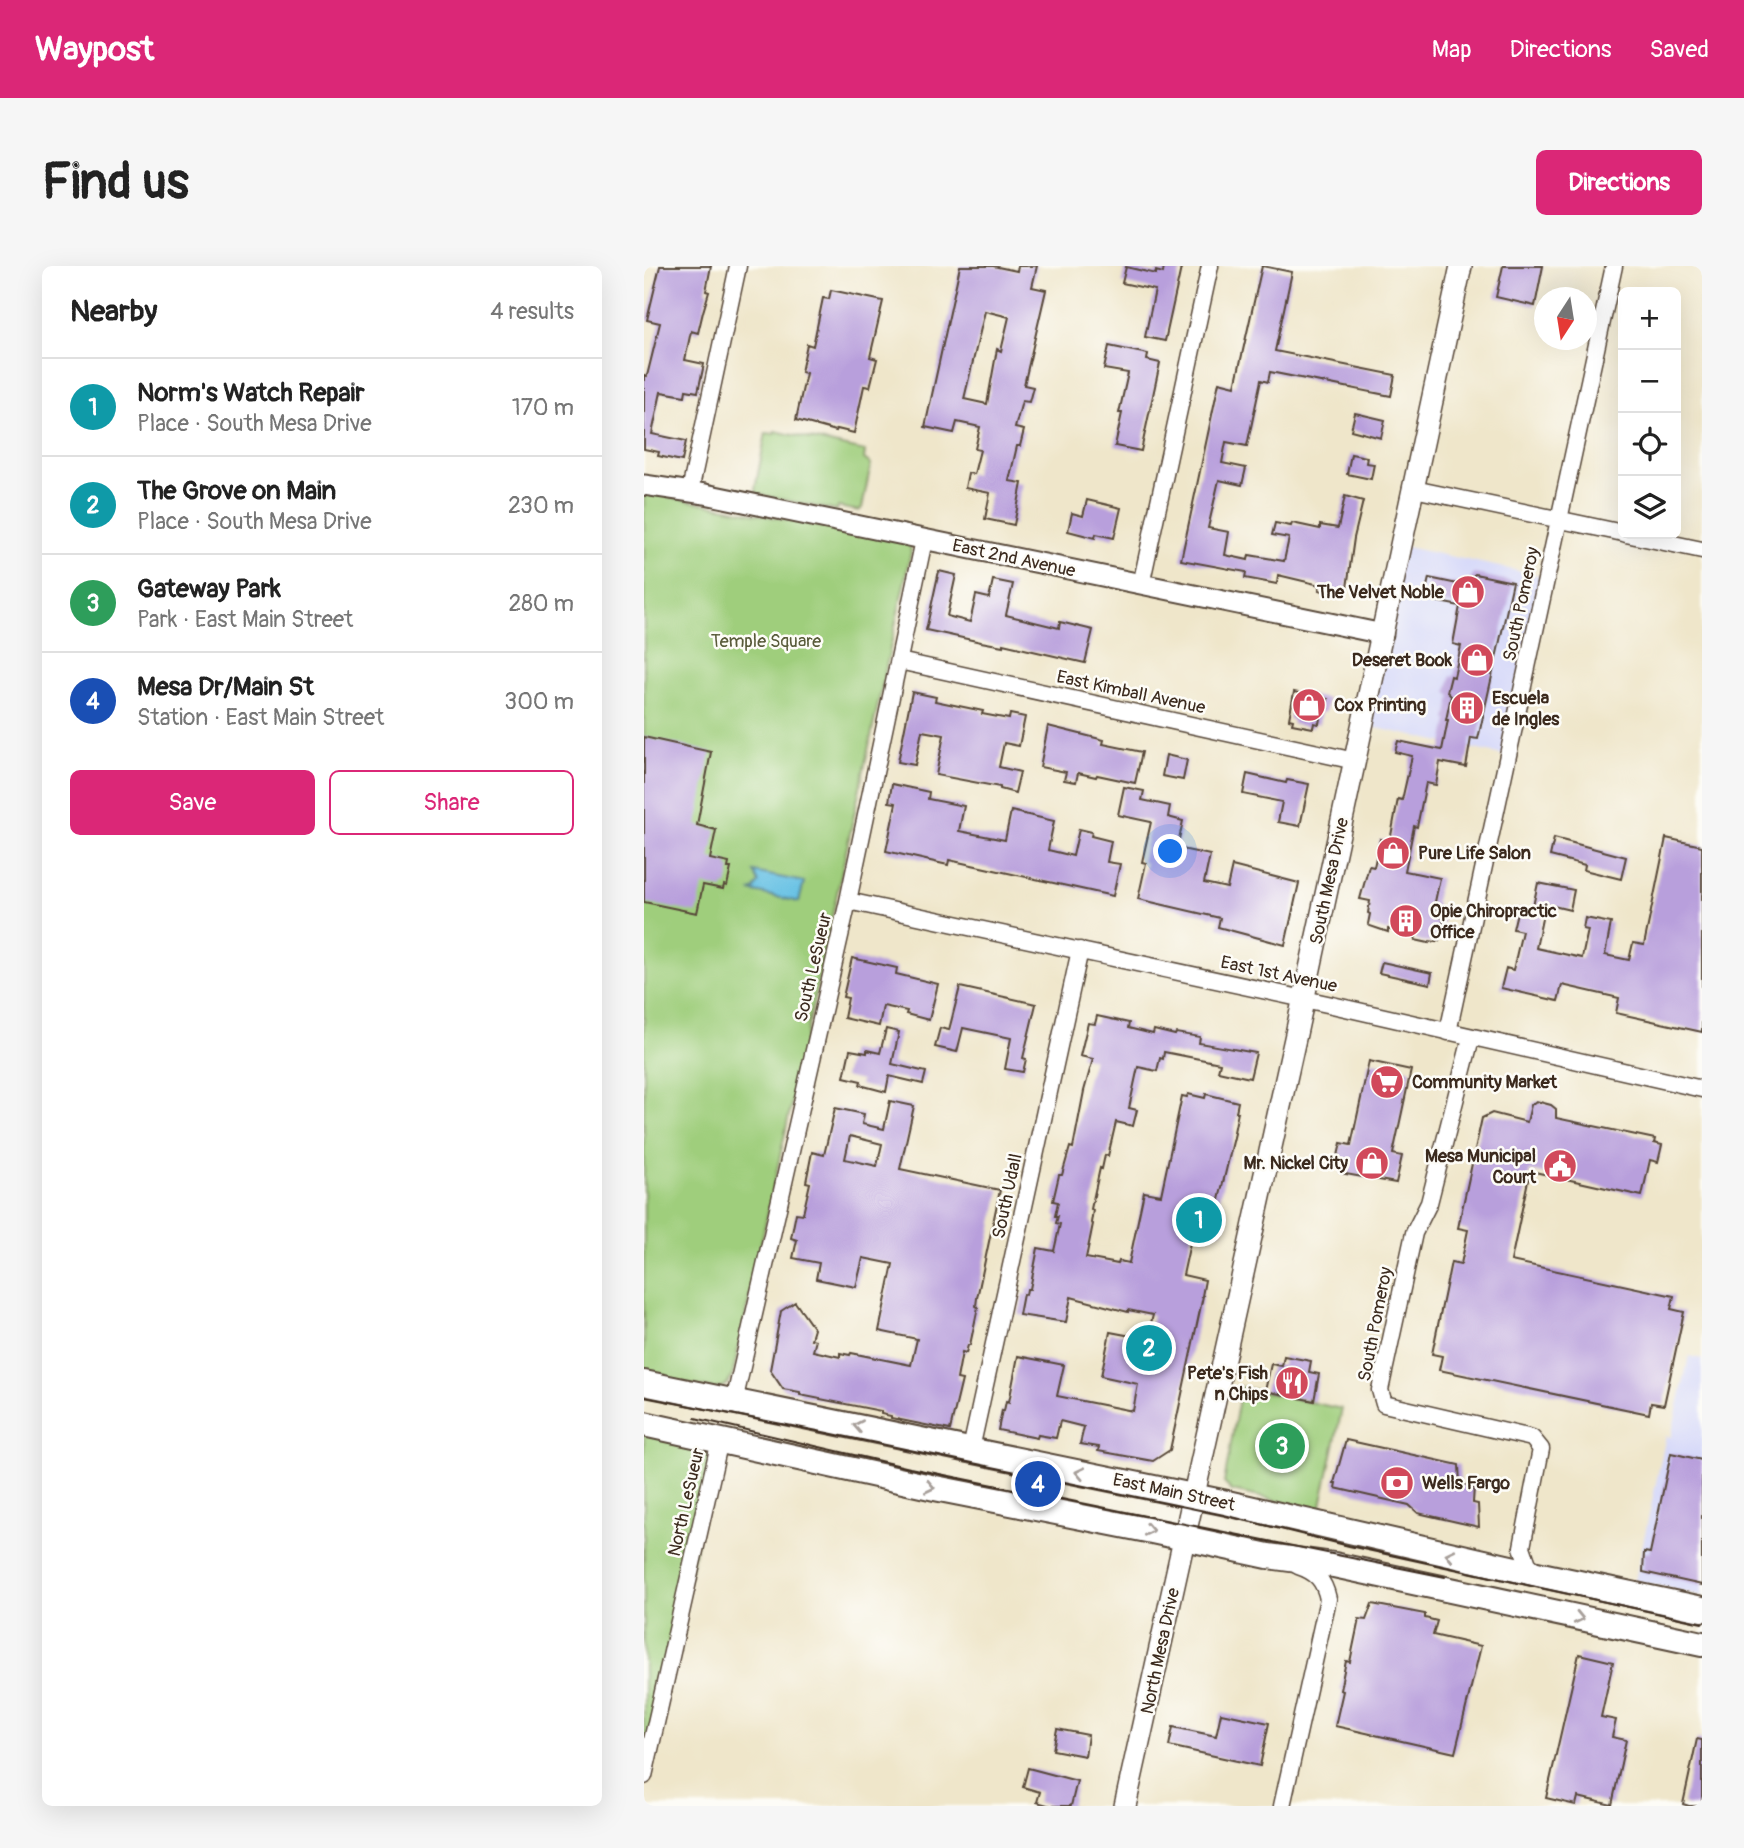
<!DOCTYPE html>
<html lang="en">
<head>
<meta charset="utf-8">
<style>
	:root { --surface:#fff; --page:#f6f6f6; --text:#222; --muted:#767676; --line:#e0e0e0; --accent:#db2777 }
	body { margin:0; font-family:Pangolin,sans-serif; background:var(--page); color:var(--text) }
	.controls { position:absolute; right:21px; top:21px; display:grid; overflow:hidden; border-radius:10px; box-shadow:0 7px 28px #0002 }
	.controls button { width:63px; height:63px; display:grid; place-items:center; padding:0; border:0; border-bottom:2px solid var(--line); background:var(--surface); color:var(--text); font:35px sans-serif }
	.compass { position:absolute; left:890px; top:21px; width:63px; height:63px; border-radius:50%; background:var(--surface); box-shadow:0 7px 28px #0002; rotate:192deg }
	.you { position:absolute; left:527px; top:586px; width:24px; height:24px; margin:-18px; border:5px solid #fff; border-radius:50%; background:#1a73e8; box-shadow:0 0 0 10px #1a73e833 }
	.badge { display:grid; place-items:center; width:46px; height:46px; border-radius:50%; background:var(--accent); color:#fff; font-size:23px; font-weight:700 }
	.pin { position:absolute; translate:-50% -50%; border:4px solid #fff; box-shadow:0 2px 7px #0006 }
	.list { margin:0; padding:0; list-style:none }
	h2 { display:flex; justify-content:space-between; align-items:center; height:91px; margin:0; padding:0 28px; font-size:30px }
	h2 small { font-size:23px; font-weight:400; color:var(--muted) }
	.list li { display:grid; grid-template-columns:46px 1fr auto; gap:21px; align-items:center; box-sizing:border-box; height:98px; padding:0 28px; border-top:2px solid var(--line) }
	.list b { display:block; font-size:26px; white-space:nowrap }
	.list p { margin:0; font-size:23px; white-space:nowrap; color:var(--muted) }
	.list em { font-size:23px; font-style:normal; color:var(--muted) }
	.actions { display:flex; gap:14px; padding:21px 28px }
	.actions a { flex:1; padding:16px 0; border:2px solid var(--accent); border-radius:10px; text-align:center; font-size:24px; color:var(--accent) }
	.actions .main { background:var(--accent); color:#fff }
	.icon { flex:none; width:38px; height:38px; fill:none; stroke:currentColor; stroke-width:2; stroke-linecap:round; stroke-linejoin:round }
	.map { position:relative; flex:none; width:1058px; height:1540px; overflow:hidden; border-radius:10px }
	header { display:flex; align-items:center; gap:42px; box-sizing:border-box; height:98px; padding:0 35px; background:var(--accent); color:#fff }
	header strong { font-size:33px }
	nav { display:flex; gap:38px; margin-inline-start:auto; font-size:24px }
	.intro { display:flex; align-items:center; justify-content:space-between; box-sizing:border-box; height:168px; padding:0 42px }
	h1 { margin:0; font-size:49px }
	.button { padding:18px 32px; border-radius:10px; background:var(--accent); color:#fff; font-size:24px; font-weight:700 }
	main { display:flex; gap:42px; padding:0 42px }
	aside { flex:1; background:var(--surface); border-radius:10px; box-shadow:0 7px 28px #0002 }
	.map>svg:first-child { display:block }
</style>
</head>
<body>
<header>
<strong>Waypost</strong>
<nav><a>Map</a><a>Directions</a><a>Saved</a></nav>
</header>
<div class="intro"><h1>Find us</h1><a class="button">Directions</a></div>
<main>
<aside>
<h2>Nearby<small>4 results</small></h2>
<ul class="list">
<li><span class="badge" style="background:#0f9aa8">1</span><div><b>Norm's Watch Repair</b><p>Place · South Mesa Drive</p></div><em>170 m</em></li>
<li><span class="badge" style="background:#0f9aa8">2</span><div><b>The Grove on Main</b><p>Place · South Mesa Drive</p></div><em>230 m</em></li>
<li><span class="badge" style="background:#2e9e5b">3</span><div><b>Gateway Park</b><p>Park · East Main Street</p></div><em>280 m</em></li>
<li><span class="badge" style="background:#1a4fb4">4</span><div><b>Mesa Dr/Main St</b><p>Station · East Main Street</p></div><em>300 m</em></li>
</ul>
<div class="actions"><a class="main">Save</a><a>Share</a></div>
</aside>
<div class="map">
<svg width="1058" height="1540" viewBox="0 0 1058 1540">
	<rect width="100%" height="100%" fill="#fdfcf7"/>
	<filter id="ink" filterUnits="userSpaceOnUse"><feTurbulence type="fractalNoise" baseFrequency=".0143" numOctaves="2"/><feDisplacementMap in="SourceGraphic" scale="14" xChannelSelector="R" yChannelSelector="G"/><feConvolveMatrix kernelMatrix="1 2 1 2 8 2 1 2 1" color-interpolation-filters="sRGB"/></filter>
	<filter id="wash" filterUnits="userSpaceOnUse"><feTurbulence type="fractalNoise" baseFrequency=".00686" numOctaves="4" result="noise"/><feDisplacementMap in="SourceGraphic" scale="28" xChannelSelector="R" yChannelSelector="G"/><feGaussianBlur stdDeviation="1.57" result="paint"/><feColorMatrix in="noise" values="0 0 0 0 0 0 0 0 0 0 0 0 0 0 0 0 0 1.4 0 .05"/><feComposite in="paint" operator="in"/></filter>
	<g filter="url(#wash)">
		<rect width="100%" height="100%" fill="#efe6ca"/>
		<path fill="#d5d8f9" d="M758 280 902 311 863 490 719 459Z
			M1045 1090 1058 1093V1330L991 1315 1022 1170 1027 1171Z"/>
		<path fill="#9fce7c" stroke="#6d7c4d" stroke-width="2" d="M131 165 221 185 220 193 227 198 218 242 215 245 194 241 193 245 113 228 111 223 122 167 131 168Z
			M0 226 263 277 266 280 267 286 89 1107C86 1118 81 1121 70 1123L0 1110Z
			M597 1121 698 1143 676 1244 588 1225 580 1217Z
			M0 1158 76 1174 0 1510Z"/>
		<path fill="#66c1e4" stroke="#507681" stroke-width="2" d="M110 606 160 616 155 636 106 625 110 624 115 617Z"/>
		<g id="blocks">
			<path fill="#b89fdc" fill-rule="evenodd" d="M16 0H67L62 25 65 26 59 46 54 67 47 65 41 94 60 98 54 126 42 124 41 130 17 126 8 168 42 175 38 195 14 190 15 186 0 183V109L3 110 16 57 3 54Z
				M316 0H349L373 5 374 0H393L388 21 402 24 380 119 389 121 385 136 378 135 371 162 380 164 376 180H373L365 215 378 217 370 259 341 253 346 227 321 222 324 207 330 208 336 184 331 183 336 161 313 156 310 167 281 161ZM341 45 365 51 357 85 353 83 343 138 320 133Z
				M520 0 537 2 521 75 501 71 511 24 478 17 482 1 512 8V5L519 7Z
				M618 0 648 6 631 85 751 109 747 130 626 106 624 116 617 114 603 180 582 176 578 197 602 202 598 219 575 214 564 262 585 266 581 289 604 294 605 289 640 295 645 272 628 269 631 257 647 260 648 257 676 263V259L694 262 701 230 719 235 710 272 702 329 675 324 676 319 634 309 633 318 601 312 602 306 537 294 575 116 591 120Z
				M859 0H899L891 40 852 31Z
				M187 24 239 35 226 91 233 93 226 121 220 120 210 167 193 163 192 165 152 154 162 107 157 106 163 78 169 80 179 32 185 33Z
				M465 80 504 88 503 94 516 97 497 185 471 180 478 147H475L484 107 460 103Z
				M711 147 741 154 737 172 707 164Z
				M707 188 723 191 722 197 730 198 727 213 703 208Z
				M443 234 477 242 470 272 452 268 451 272 424 265 428 247 439 250Z
				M295 305 312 309 303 350 326 356 332 329 345 332 349 314 369 318 362 349 415 362 416 356 449 364 441 397 359 378V380L337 376 282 364Z
				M831 308 869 316 834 473 827 472 822 501 796 496 792 519 782 517 773 561 770 560 761 605 796 612 791 636 793 637 791 650 800 652 795 674 793 673 792 676 786 675 785 677 771 674 772 669 744 663V666L726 660 724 658 726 648 724 647 726 635 716 633 725 600 730 601 736 573 746 575 754 533 758 534 768 490 751 486 754 475 798 484 804 454H802L807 430 803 426 807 410 810 411 817 380 809 378 816 340 780 333 785 312 818 319Z
				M268 426 292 431 291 435 339 445 338 448 365 453 366 448 381 451 375 480 360 477 355 501 376 506 371 527 356 523V521L292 509 300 469 278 465 271 499 254 496Z
				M650 426 684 433 681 447 677 446 675 458 670 457 669 462 648 458 649 454 645 453Z
				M404 460 460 474 459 478 498 486 491 517 453 509 452 511 434 507 432 516 420 514 422 506 396 501Z
				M0 471 67 486 53 559 72 564 66 593 85 597 84 602H87L83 620 80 619 79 623 59 619 53 647 0 636Z
				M522 489 543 494 539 514 518 510Z
				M603 508 642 517 643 514 665 518 656 560 634 556 638 536 599 528Z
				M248 518 285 526 284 533 320 540 315 565 361 574 367 545 410 555 404 584 429 590 435 563 448 566 447 570 467 575 463 596 476 598 469 630 305 594 304 599 242 585 252 537 245 536Z
				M480 521 500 525 498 534 526 540 524 551 539 555 533 582 566 589 560 617 583 622 588 600 655 617 641 679 574 661 576 652 494 633 502 597 498 596 507 556 474 549Z
				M910 572 982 591 977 613 940 604 941 599 906 590Z
				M1022 572 1058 580V766L972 747 975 732 918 719 914 735 857 722 862 702 869 704 878 665 869 663 874 642 888 645 894 617 930 624 926 644 901 638 892 682 938 692 944 664 939 663 941 652 967 657 961 689 985 694 989 677 1000 679Z
				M208 692 253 702 252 708 294 718 285 754 262 748 263 745 239 740 235 760 200 752 204 732 199 731Z
				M738 696 788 707 786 718 735 707Z
				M316 721 392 738 379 792 382 793 379 806 361 803 367 772 319 762 313 786 291 781 296 762 305 764Z
				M453 750 485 757 484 762 509 768 510 764 531 769 532 767 556 771 555 777 612 787 606 812 574 805 576 797 520 786 519 793 516 792 513 805 494 801 485 842 493 844 489 860 472 856 464 890 461 889 458 903 456 902 447 943 449 944 447 957 449 958 442 992 474 998 475 995 485 997 500 926 517 929 538 830 543 831 544 828 561 832 562 828 594 836 592 846H594L590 866 591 867 573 942 582 944 577 966 549 963 539 1009 561 1014 558 1030H559L526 1184 509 1195 454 1185 455 1181 436 1178 440 1161 416 1155 412 1172 394 1169 393 1172 354 1164 358 1144 360 1145 362 1135 365 1136 374 1090 420 1099 413 1130 489 1145 494 1118 457 1110 466 1066 503 1073 509 1049 484 1044V1046L427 1031 422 1056 375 1049 379 1028 382 1029 383 1023H386L394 982 410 985 416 958 412 957 414 950H411L414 936 409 935 415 909H418L426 881 429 882 440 825 449 793 436 790 444 757 451 758Z
				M242 763 255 766 248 798 282 806 279 818 245 810 242 826 216 819 217 815 200 811 206 784 223 787V784L236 787Z
				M725 795 767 804 749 888 758 890 752 917 696 907 699 895 693 894 697 877 707 879Z
				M246 835 270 840 256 903 356 924 333 1032 332 1040 334 1041 326 1079H324L322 1087 318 1086 313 1113 318 1114 306 1164 247 1152V1150L237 1148V1145L156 1129V1126L139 1123 126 1104 137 1045 151 1036 170 1063 167 1073 172 1074 169 1085 196 1091V1087L206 1089 207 1087 267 1099 273 1073 235 1065 249 998 219 992 212 1021 172 1013 175 997 149 992 153 974 147 972 152 947 159 948 166 917 162 916 168 886 180 889 191 842 220 848 218 858 240 863ZM206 870 238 878 233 900 201 893Z
				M892 835 907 839 912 843V852L1011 873 1010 877 1018 879 1014 896 1006 894 998 930 886 905 867 995 1030 1030 1027 1043 1040 1046 1020 1139 1007 1137 1005 1148 795 1104 798 1090 788 1088 807 996 817 998 824 964 814 962 838 852 848 847 883 856 887 839Z
				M640 1090 667 1095 665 1106 675 1108 670 1135 621 1125 627 1098 638 1100Z
				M702 1174 815 1199 816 1218 830 1220 829 1237 834 1238 835 1261 774 1247 765 1239 691 1222 692 1217H690Z
				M1027 1187 1058 1194V1319L999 1306 1000 1286 1006 1287Z
				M728 1338 781 1348V1352L793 1355 789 1369 837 1380 811 1487 691 1460 699 1425 696 1424 702 1395 706 1396 715 1353 722 1354Z
				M935 1388 969 1396 957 1451 972 1454 968 1471 982 1474 968 1539 934 1531 932 1539 902 1532Z
				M577 1447 625 1457 616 1500 525 1480 529 1461 572 1470Z
				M413 1463 444 1469 441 1490 409 1484Z
				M1053 1473 1058 1474V1540H1045L1039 1538Z
				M384 1502 433 1515 427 1540H407L393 1536 396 1526 379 1521Z"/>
		</g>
	</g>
	<g filter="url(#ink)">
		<use href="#blocks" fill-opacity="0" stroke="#564638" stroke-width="2"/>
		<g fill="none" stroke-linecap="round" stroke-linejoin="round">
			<g stroke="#564638" stroke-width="19">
				<path id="minor" d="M770 223 979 267
					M46 225 94 0
					M982 268 1058 284
					M497 319 566 0
					M255 395 711 495
					M204 635 688 739 1058 823
					M804 766 970 0
					M827 772 785 937 770 967 736 1124 740 1138 888 1172 897 1183 878 1281 884 1298 894 1307
					M90 1136 204 635 280 274
					M327 1183 436 684
					M0 1510 76 1174
					M638 1540 684 1333C680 1314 672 1306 654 1300"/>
			</g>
			<g stroke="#564638" stroke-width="23">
				<path id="tertiary" d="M0 219 61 228 739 368"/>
			</g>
			<g stroke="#564638" stroke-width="24">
				<path id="secondary" d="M481 1540 652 768 817 0"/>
			</g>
			<g stroke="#564638" stroke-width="28">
				<path id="primary" d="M0 1117 583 1237 897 1309 1058 1343
					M0 1158 291 1222 508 1265 624 1290 690 1299 1058 1378"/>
			</g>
			<use href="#minor" stroke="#fff" stroke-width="16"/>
			<use href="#tertiary" stroke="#fff" stroke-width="19"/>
			<use href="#secondary" stroke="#fff" stroke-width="21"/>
			<use href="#primary" stroke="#fff" stroke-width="24"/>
			<path stroke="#3b2a1e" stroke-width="2" d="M0 1131 179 1166 580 1249 705 1280 1058 1357
				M51 1152 266 1202 801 1311"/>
		</g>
		<defs><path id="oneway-chevron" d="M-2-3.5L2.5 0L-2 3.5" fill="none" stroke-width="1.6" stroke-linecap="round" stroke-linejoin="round" transform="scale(1.75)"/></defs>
		<g stroke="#a79f9a">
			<use href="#oneway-chevron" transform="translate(214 1160) rotate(-169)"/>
			<use href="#oneway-chevron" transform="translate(436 1207) rotate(-168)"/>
			<use href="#oneway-chevron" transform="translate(286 1221) rotate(12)"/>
			<use href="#oneway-chevron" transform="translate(505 1264) rotate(12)"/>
			<use href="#oneway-chevron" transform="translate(806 1289) rotate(-167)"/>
			<use href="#oneway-chevron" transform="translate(935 1352) rotate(13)"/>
		</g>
	</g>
	<defs>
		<g id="shop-disc" transform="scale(1.75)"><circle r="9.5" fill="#d1495b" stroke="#fdfcf7"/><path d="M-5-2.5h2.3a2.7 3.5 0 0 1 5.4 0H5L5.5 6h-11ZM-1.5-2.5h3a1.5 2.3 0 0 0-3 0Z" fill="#fff"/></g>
		<g id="building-disc" transform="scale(1.75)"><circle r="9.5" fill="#d1495b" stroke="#fdfcf7"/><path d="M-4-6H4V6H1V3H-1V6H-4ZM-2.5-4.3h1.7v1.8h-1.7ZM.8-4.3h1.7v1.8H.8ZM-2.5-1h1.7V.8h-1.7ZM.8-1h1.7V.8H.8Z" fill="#fff"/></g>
		<g id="supermarket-disc" transform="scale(1.75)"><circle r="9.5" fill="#d1495b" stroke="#fdfcf7"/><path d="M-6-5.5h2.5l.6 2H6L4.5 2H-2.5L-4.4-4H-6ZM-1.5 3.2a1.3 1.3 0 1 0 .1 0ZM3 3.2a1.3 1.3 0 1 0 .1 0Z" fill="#fff"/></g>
		<g id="civic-disc" transform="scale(1.75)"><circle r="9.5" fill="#d1495b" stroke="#fdfcf7"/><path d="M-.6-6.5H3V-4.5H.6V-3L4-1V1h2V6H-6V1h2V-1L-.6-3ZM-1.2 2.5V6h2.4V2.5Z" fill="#fff"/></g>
		<g id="restaurant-disc" transform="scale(1.75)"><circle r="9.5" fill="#d1495b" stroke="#fdfcf7"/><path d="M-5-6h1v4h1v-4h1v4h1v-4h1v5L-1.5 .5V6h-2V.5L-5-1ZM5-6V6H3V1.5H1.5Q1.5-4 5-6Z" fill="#fff"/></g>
		<g id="bank-disc" transform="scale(1.75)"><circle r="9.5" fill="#d1495b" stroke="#fdfcf7"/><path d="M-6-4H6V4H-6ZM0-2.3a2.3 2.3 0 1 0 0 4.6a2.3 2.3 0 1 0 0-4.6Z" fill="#fff"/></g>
	</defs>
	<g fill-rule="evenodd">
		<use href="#shop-disc" x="824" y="326"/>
		<use href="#shop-disc" x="833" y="394"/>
		<use href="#shop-disc" x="665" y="439"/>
		<use href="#building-disc" x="823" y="442"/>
		<use href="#shop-disc" x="749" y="587"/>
		<use href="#building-disc" x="762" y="655"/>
		<use href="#supermarket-disc" x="743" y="816"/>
		<use href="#shop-disc" x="728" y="897"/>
		<use href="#civic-disc" x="916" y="900"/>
		<use href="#restaurant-disc" x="648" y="1117"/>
		<use href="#bank-disc" x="753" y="1217"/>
	</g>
	<g text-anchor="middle" stroke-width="5" stroke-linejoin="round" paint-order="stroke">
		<g font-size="18" fill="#3b2a1e" stroke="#fdfcf7">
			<text transform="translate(370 292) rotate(12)" y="6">East 2nd Avenue</text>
			<text transform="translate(877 338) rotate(-78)" y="6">South Pomeroy</text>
			<text transform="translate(487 426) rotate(12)" y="6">East Kimball Avenue</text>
			<text transform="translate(685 615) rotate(-78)" y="6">South Mesa Drive</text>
			<text transform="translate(169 701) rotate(-77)" y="6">South LeSueur</text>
			<text transform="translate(635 708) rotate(12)" y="6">East 1st Avenue</text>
			<text transform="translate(363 930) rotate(-78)" y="6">South Udall</text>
			<text transform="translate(731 1058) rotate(-79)" y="6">South Pomeroy</text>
			<text transform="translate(530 1226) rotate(12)" y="6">East Main Street</text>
			<text transform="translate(42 1236) rotate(-77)" y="6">North LeSueur</text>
			<text transform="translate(516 1385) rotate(-78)" y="6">North Mesa Drive</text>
		</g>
		<g font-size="18" font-weight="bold" fill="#3b2a1e" stroke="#fdfcf7" text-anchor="start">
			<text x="800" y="332" text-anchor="end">The Velvet Noble</text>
			<text x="808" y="400" text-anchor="end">Deseret Book</text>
			<text x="848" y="438">Escuela<tspan x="848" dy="21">de Ingles</tspan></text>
			<text x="690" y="445">Cox Printing</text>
			<text x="774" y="593">Pure Life Salon</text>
			<text x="786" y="651">Opie Chiropractic<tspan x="786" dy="21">Office</tspan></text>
			<text x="768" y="822">Community Market</text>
			<text x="892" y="896" text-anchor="end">Mesa Municipal<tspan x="892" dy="21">Court</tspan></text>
			<text x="704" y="903" text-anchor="end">Mr. Nickel City</text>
			<text x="624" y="1113" text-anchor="end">Pete's Fish<tspan x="624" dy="21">n Chips</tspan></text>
			<text x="778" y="1223">Wells Fargo</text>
		</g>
		<g font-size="18" fill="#595b3a" stroke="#fdfcf7">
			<text x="122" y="381">Temple Square</text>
		</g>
	</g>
</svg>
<div class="controls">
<button>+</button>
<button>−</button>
<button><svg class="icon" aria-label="locate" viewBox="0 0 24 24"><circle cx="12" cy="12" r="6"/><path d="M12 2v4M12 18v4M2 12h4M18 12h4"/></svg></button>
<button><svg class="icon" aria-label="layers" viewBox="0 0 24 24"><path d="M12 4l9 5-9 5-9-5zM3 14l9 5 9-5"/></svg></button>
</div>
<svg class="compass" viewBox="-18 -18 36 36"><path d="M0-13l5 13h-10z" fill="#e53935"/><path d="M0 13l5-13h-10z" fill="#767676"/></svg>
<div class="you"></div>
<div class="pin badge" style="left:555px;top:954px;background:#0f9aa8">1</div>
<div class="pin badge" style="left:505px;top:1082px;background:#0f9aa8">2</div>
<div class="pin badge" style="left:638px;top:1180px;background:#2e9e5b">3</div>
<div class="pin badge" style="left:394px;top:1218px;background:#1a4fb4">4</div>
</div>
</main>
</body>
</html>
